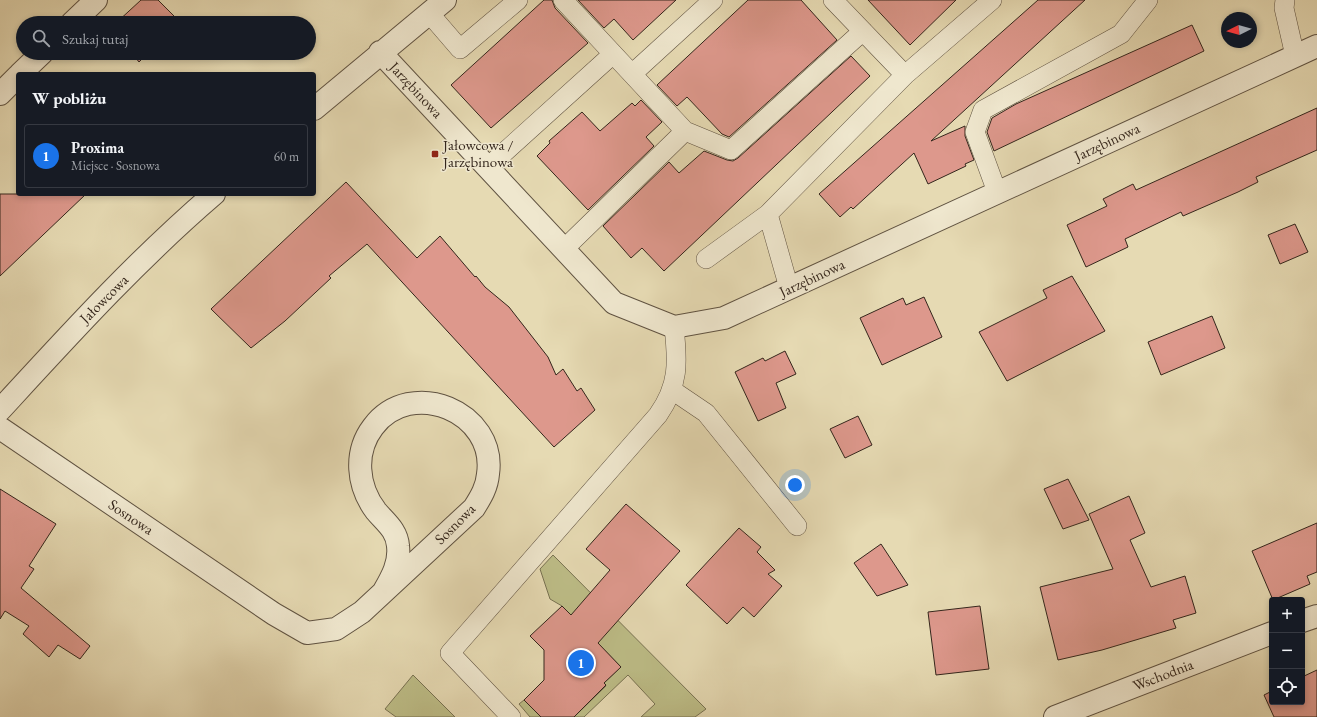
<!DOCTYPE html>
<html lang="pl">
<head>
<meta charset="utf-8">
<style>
	:root { --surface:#171b24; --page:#20242c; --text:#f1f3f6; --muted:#9ea1a6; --line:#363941; --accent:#1a73e8 }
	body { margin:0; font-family:"EB Garamond",serif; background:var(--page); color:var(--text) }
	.controls { position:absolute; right:12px; bottom:12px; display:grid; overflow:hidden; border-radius:4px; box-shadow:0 2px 6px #0003 }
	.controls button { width:36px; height:36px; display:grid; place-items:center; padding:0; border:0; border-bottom:1px solid var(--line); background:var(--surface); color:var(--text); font:20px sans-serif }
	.compass { position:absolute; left:1221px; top:12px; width:36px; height:36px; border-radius:50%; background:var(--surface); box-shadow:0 2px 6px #0003; rotate:264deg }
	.you { position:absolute; left:795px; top:485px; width:14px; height:14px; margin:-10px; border:3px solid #fff; border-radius:50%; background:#1a73e8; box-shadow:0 0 0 6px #1a73e833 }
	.badge { display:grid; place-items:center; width:26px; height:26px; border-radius:50%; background:var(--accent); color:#fff; font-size:13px; font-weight:700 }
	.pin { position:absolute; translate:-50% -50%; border:2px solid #fff; box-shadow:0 1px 4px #0006 }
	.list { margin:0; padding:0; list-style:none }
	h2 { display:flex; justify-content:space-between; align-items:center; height:52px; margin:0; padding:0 16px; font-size:17px }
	h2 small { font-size:13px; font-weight:400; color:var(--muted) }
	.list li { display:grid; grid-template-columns:26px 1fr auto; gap:12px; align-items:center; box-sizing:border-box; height:64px; margin:0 8px 8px; padding:0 8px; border:1px solid var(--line); border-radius:4px }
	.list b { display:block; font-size:15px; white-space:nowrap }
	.list p { margin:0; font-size:13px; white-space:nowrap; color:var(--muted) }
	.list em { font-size:13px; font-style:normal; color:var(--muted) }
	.icon { flex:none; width:22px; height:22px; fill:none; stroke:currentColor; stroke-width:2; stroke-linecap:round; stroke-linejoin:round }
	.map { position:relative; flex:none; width:1317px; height:717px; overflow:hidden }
	.search { position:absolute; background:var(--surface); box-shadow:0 2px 6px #0003; left:16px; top:16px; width:300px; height:44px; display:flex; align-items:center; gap:10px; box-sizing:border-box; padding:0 14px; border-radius:22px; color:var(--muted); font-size:15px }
	.panel { position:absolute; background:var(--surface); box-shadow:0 2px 6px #0003; left:16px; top:72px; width:300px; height:124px; border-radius:4px }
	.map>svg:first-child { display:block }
</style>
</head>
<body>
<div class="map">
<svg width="1317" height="717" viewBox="0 0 1317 717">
	<rect width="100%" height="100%" fill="#e6dab3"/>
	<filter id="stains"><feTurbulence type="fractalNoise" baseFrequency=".005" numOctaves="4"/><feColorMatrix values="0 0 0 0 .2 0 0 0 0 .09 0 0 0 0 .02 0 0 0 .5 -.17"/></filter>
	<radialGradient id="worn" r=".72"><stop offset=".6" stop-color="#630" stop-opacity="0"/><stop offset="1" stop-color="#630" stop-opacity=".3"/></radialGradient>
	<path fill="#bdbd87" stroke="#787252" d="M553 555 706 709 695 717H641L655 704 628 675 584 717H574L606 686 604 683 621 667 562 606 550 599 540 569Z
		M413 675 455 717H396L385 709Z
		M524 700 541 717H530L519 704Z"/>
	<path fill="#dd988c" stroke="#34261c" d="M141 0H158L181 23H116Z
		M544 0H552L555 8 588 43 491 128 451 85Z
		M578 0H676L633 40 614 19 604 28Z
		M748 0H801L837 40 729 137 722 134 687 97 677 106 657 85Z
		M868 0H956L910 45Z
		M1038 0H1085L931 141 965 126V136L974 160 965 164 966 166 928 184 914 153 853 209 851 207 840 217 819 194Z
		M1192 25 1204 51 994 151 987 132 992 118 1016 104Z
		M132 53H148L139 62Z
		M851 56 870 76 664 271 642 248 631 258 603 226 669 162 679 173 704 151 727 160 733 161 738 158Z
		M641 100 662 122 646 137 654 146 588 210 537 156 550 143 549 141 582 112 600 131 632 103 635 106Z
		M1317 108V150L1256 177 1258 182 1238 192 1183 216 1181 212 1125 239 1128 247 1086 267 1067 225 1107 206 1103 199 1133 184 1136 190Z
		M346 182 417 258 440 236 475 277 476 276 485 287 509 307 548 357 556 375 563 369 577 391 581 388 595 410 554 447 367 244 329 276 331 278 285 321 251 348 211 309Z
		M0 194H86L0 276Z
		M1295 224 1308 252 1280 264 1268 235Z
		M1072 276 1105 331 1007 381 979 332 1047 298 1043 290Z
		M924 297 942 337 882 365 860 318 903 298 906 305Z
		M1212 316 1225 348 1161 375 1148 342Z
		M785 351 796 374 776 383 786 408 758 421 735 372 763 358 765 361Z
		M858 416 872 445 845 458 830 429Z
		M1068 479 1089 520 1063 529 1044 489Z
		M0 489 56 524 29 566 34 569 21 588 90 646 80 659 58 645 49 657 23 634 29 626 5 611 0 619Z
		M1129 496 1145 533 1130 540 1151 587 1185 576 1196 613 1173 620 1176 628 1102 650 1058 660 1040 587 1113 569 1089 514Z
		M626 504 680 551 598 643 621 667 604 683 606 685 574 717H541L524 700 544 680V650L530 636 562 606 571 615 610 570 586 549Z
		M1317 523V572L1307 576 1310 584 1273 600 1252 551Z
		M739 528 761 547 757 552 775 570 768 574 782 586 754 617 743 607 727 624 686 585Z
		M881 544 908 585 877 596 854 563Z
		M980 606 989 669 936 675 928 612Z
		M1317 670V717H1274L1264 695 1272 691V702H1302V677Z"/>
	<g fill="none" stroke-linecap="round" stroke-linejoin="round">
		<g stroke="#605342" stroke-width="20">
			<path id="lane" d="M563 0 685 131 564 249
				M1285 0 1284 8 1295 56
				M429 13 460 49 518 0
				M632 74 713 0
				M905 75 992 0
				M685 131 731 150 863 31
				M488 167 613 54
				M997 192 975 132 983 110 1121 34 1148 0
				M706 259 768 214
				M789 288 768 214 905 75 833 0
				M672 390 706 413 797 526
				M511 717 450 653 658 415C679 385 678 363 674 327"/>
		</g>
		<g stroke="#605342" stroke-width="24">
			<path id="street" d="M72 23 96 0
				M380 52 614 303 674 327 724 318 1317 46
				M20 74 42 53
				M0 94 18 76
				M314 109 445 0
				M0 410C69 335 137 260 214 194
				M0 428 274 614 307 633 336 629 362 612 474 508C481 497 487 487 488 474 497 412 411 376 373 427 354 452 357 486 376 511 385 522 397 530 398 546 400 563 392 577 384 591
				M1302 621 1317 616
				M1055 717 1272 633"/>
		</g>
		<use href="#lane" stroke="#efe7ce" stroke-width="19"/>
		<use href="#street" stroke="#efe7ce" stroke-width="22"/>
	</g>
	<rect fill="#8f2418" stroke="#efe7ce" stroke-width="1.5" x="431" y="150" width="8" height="8" rx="2"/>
	<g text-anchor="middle" stroke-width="3" stroke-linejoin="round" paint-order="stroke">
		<g font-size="15" fill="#34261c" stroke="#efe7ce">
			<text transform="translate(416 90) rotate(47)" y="5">Jarzębinowa</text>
			<text transform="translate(1107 142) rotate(-25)" y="5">Jarzębinowa</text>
			<text transform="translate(812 278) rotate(-25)" y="5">Jarzębinowa</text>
			<text transform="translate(104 299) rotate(-45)" y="5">Jałowcowa</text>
			<text transform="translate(131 517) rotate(34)" y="5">Sosnowa</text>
			<text transform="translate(455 524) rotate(-45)" y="5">Sosnowa</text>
			<text transform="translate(1163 675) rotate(-21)" y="5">Wschodnia</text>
		</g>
		<g font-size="15" fill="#34261c" stroke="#efe7ce" text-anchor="start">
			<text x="443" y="150">Jałowcowa /<tspan x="443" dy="17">Jarzębinowa</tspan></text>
		</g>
	</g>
	<rect width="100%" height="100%" filter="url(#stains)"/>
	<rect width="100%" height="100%" fill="url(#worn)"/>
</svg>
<div class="controls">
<button>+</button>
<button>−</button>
<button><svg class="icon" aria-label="locate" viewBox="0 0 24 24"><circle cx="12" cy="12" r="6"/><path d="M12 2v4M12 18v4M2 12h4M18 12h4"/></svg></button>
</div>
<svg class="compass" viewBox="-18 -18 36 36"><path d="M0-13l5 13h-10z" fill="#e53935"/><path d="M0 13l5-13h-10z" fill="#9ea1a6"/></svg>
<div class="you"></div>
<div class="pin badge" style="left:581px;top:663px">1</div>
<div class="search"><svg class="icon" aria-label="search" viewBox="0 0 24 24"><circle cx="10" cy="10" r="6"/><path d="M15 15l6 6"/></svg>Szukaj tutaj</div>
<section class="panel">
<h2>W pobliżu<small></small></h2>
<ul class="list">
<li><span class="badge">1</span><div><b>Proxima</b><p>Miejsce · Sosnowa</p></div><em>60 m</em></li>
</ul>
</section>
</div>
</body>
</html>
